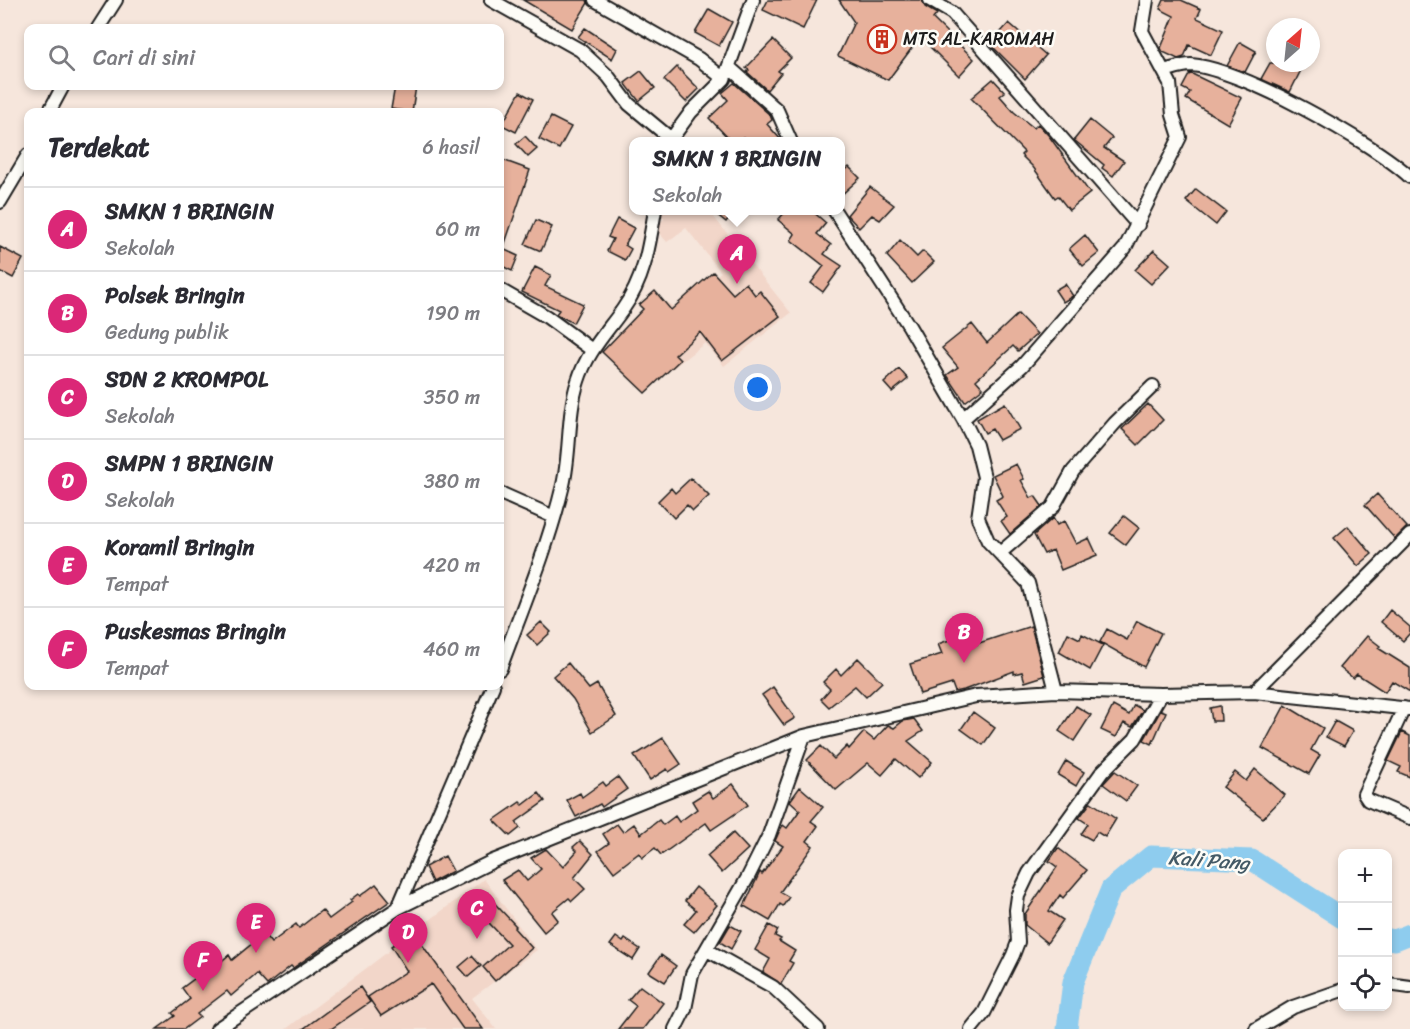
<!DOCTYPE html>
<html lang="id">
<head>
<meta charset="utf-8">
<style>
	:root { --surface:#fff; --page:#f7f7f7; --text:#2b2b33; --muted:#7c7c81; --line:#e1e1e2; --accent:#db2777 }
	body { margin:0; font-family:Sriracha,sans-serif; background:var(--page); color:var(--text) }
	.controls { position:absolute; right:18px; bottom:18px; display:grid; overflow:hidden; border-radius:12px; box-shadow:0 3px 9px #0003 }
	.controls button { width:54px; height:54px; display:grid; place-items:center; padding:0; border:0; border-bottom:2px solid var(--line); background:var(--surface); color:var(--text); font:30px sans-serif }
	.compass { position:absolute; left:1266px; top:18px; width:54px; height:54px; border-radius:50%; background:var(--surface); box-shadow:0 3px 9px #0003; rotate:27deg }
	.you { position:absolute; left:758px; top:388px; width:21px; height:21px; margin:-15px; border:4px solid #fff; border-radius:50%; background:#1a73e8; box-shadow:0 0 0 9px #1a73e833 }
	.badge { display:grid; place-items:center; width:39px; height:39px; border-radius:50%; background:var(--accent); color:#fff; font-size:20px; font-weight:700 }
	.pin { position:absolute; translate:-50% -50px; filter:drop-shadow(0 2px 3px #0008) }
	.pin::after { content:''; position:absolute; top:32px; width:21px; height:18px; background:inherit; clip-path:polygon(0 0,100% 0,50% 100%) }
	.popup { position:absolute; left:629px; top:137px; width:216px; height:78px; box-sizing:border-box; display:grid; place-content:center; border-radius:12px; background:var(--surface); filter:drop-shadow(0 2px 4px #0005); font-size:20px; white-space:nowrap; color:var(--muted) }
	.popup b { font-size:22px; color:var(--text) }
	.popup::after { content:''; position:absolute; left:50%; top:100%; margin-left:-12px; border:12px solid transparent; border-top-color:var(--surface) }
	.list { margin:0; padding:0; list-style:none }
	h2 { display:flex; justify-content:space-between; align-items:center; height:78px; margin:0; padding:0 24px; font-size:26px }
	h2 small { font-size:20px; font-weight:400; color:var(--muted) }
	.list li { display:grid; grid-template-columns:39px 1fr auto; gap:18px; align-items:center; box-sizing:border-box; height:84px; padding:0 24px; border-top:2px solid var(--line) }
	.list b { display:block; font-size:22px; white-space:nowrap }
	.list p { margin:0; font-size:20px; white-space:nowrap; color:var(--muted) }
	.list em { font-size:20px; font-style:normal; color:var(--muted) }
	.icon { flex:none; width:33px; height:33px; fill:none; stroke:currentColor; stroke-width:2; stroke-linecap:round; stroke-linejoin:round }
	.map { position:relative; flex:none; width:1410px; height:1029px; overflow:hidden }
	.search { position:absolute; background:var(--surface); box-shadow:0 3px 9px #0003; left:24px; top:24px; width:480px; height:66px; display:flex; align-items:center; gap:15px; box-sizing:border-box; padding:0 21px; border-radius:12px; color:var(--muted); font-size:22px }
	.panel { position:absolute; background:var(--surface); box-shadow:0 3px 9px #0003; left:24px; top:108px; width:480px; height:582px; border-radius:12px }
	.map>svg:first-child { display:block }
</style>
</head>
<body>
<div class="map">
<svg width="1410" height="1029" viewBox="0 0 1410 1029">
	<rect width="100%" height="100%" fill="#f6e6dc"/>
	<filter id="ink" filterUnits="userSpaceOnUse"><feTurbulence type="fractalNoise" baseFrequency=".0167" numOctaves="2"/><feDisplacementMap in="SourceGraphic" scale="12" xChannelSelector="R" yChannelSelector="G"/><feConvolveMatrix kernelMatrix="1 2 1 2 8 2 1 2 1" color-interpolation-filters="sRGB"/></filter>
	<g filter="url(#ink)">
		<path fill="#f2d6c9" d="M658 211H709L791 313 724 366 705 343 650 386 656 296 676 308 721 272 686 228 667 242 654 227 664 219Z
			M484 879 537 950 472 998 496 1029H286Z"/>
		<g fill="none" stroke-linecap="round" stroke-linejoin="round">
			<path stroke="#8eccee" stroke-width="21" d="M1388 939 1395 940 1410 934
				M1067 1029 1073 982 1111 889 1151 856 1252 860 1342 918"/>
		</g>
		<path fill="#e7b19c" stroke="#1c1c1c" stroke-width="1.5" d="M523 0H587L588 3 572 29Z
			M768 0H817L803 29 763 10Z
			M839 0H922L925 7 937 14 933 19 974 59 959 76 920 37 888 80 838 56 854 22Z
			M1164 0H1181L1201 9 1197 18 1223 30 1211 55 1189 45 1184 57 1178 59 1163 52 1161 48 1174 16 1160 9Z
			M709 9 732 22 719 46 695 33Z
			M1009 23 1046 55 1025 79 990 44Z
			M585 28 617 49 612 59 578 37Z
			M773 40 791 58 778 71 781 73 767 90 747 72 749 70 746 68Z
			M1240 42 1256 51 1245 72 1227 66Z
			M1270 63H1297L1303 66 1290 92 1261 79Z
			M677 67 699 89 686 102 664 80Z
			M641 71 655 88 639 101 625 83Z
			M1190 73 1242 98 1228 124 1186 99 1190 92 1182 88Z
			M993 79 1005 92 1000 96 1014 112 1034 128 1038 124 1049 136 1090 193 1069 210 1058 196 1055 198 1033 167 1021 155 1024 152 971 98Z
			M734 83 770 115 772 120 767 124 782 141H748L744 137 740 141H731L709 118 728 100 722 93Z
			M395 86H416L412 112 391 109Z
			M520 92 533 99 516 132 502 125Z
			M551 117 571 127 559 149 539 139Z
			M1090 120 1112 138 1104 148 1124 161 1113 176 1102 168 1104 165 1074 140Z
			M525 136 537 149 528 157 516 144Z
			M500 159 530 170 503 249 518 256 512 271 500 265Z
			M849 167 860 178 840 196V175Z
			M870 187 894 205 880 220 872 215 859 228 847 215Z
			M1196 189 1226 212 1216 225 1186 201Z
			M711 210H735L726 222Z
			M787 210H811L826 223 817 234 831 245 824 254 842 266 823 292 811 283 824 266 791 240 795 234 778 220Z
			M617 219 634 228 625 245 631 249 625 260 607 251 613 239 608 237Z
			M536 220 552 227 541 251 525 244Z
			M1085 235 1099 253 1083 266 1069 249Z
			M900 240 917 257 923 251 934 262 912 283 887 256Z
			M0 247 23 259 13 278 0 271Z
			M1154 250 1170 264 1151 284 1135 270Z
			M535 267 551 275 545 286 583 304 573 323 556 314 559 310 522 292Z
			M713 272 733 294 746 283 755 295 760 291 780 316 722 361 700 332 675 355 680 360 645 393 602 352 643 309 639 305 655 291 671 310Z
			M1065 284 1073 296 1063 302 1055 290Z
			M1018 314 1037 334 1018 351 1013 346 976 380 983 388 965 402 947 375 958 367 942 348 972 324 987 343Z
			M899 369 908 379 892 392 884 383Z
			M1005 403 1020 429 999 440 992 429 985 433 977 419Z
			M1148 404 1163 420 1138 445 1122 429Z
			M1016 464 1024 479 1021 480 1031 498 1035 496 1042 506 1010 534 1001 521 1007 517 996 500 1003 496 993 475Z
			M691 478 709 496 693 511 687 505 674 518 658 501 671 488 675 493Z
			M1377 494 1407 527 1395 539 1365 505Z
			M1124 516 1139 528 1126 545 1110 533Z
			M1053 518 1057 525 1064 521 1076 544 1089 538 1097 555 1061 570 1053 550 1044 554 1034 535Z
			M1348 526 1372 554 1358 566 1334 538Z
			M1390 610 1410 627V633L1403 641 1381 622Z
			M1137 621 1161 633 1144 667 1100 642 1107 629 1127 640Z
			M541 622 551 632 537 645 527 635Z
			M1031 626 1044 676 1025 682 1022 672 1014 674V671L964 690 955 692 952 684 920 694 910 664 942 654 938 644 972 632 976 644Z
			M1068 633 1080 639 1082 634 1103 645 1090 670 1059 652Z
			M1367 636 1380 646 1378 648 1410 668V692L1392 681 1385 692 1357 674 1353 678 1340 668Z
			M858 658 882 682 866 697 855 686 829 707 821 699 830 689 823 682 836 669 841 675Z
			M568 663 589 689 597 684 616 716 592 732 573 699 553 676Z
			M773 687 795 718 784 725 762 695Z
			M1134 705 1143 710 1132 727 1124 723 1116 737 1101 730 1113 706 1129 715Z
			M1285 705 1323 728 1311 750 1320 755 1309 774 1262 748Z
			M1076 706 1091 715 1074 741 1059 731Z
			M1220 706 1221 721H1212L1210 708Z
			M1161 710 1166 712 1152 744 1144 740Z
			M973 712 995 728 983 745 961 729Z
			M914 719 923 731 908 741 932 762 918 778 896 759 882 775 868 763 836 790 807 760 821 746 834 759 847 746 849 749 864 732 874 740 888 725 894 728 903 721Z
			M1335 721 1353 731 1344 746 1326 737Z
			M1402 732 1410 736V777L1398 772 1401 767 1388 761Z
			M663 738 681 764 669 772 667 769 650 780 634 756Z
			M1066 761 1084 772 1076 786 1058 775Z
			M1255 769 1285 795 1263 818 1223 787 1235 772 1246 781Z
			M1115 771 1137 786 1126 801 1103 784Z
			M618 777 627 789 602 807 600 804 576 817 567 800 580 793 582 797 603 782 606 786Z
			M733 784 748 805 711 830 706 823 661 855 655 848 642 858 639 853 614 872 598 851 609 843 603 834 617 824 623 832 634 824 641 834 659 820 663 825 675 816 679 822 697 809 692 801 708 791 713 798Z
			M800 787 823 807 811 821 818 826 807 841 813 846 780 892 789 897 783 906 780 904 770 921 744 906 760 872 762 874 783 846 775 841 779 832 783 825 787 828 800 810 790 801Z
			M539 793 545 801 516 822 520 828 510 836 494 820 520 802 523 805Z
			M1091 802 1116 819 1105 837 1097 832 1092 840 1081 834 1088 824 1079 818Z
			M733 833 748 849 722 873 707 856Z
			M580 841 593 854 574 878 585 889 572 901 569 898 552 912 558 920 544 932 502 880 518 870 527 881 541 869 531 858 546 849 563 867 577 851 573 847Z
			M1058 848 1087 870 1063 898 1060 895 1049 911 1063 920 1047 943 1025 925V914L1057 867 1049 861Z
			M445 856 453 871 432 882 425 867Z
			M376 884 390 901 293 968 291 966 267 985 257 974 231 996 227 991 197 1014 200 1017 184 1029H157L175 1016 172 1013 190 999 182 988 206 970 208 972 229 955 232 960 264 934 271 943 296 924 299 928 322 910 329 919 352 902 350 900 358 894 360 896Z
			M696 887 717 905 694 932 684 924 696 910 685 901Z
			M482 890 516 926 514 928 532 948 495 981 483 967 509 944 469 902Z
			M730 925 741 931 731 949 720 942Z
			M769 925 778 930 775 936 781 939 779 941 795 951 789 961 793 963 781 984 763 972 770 959 755 950Z
			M413 932 483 1029H463L431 984 381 1016 368 997 407 971 391 946Z
			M616 937 623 942 625 939 640 949 633 960 610 945Z
			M661 955 676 966 665 982 649 972Z
			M472 956 481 966 468 977 459 967Z
			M640 986 663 1003 643 1029H618L636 1006 628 1000Z
			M360 987 370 1002 331 1029H303Z"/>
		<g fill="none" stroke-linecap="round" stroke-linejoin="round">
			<g stroke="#1c1c1c" stroke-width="16">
				<path id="minor" d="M491 0 580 50 608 76 629 104 670 138
					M595 0 699 59 724 79
					M930 0 952 13 1138 225
					M98 28 116 0
					M730 68 777 110 791 142
					M1164 71C1172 69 1182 65 1191 65 1242 69 1372 142 1410 177
					M49 112 63 86
					M669 142 691 112 724 79 753 0
					M0 202 28 155
					M834 210 909 326 963 419 976 445 984 477 978 518 988 541 1028 583 1056 691
					M500 290 547 317 592 350
					M963 419 1022 366 1125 248 1180 137 1173 115 1170 83 1142 31 1147 0
					M500 493 554 517
					M1000 553 1053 507 1073 471 1115 423 1153 386
					M500 669C522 609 548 548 563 485 571 451 567 414 578 381 587 352 606 333 623 309 645 278 649 246 655 210
					M1254 692 1410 535
					M1404 708 1364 794 1368 800 1410 818
					M398 908 493 686
					M707 950 773 987 818 1029
					M1388 984 1410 987
					M217 1029 398 908 493 861 804 736 976 696 1056 691 1161 694 1254 692 1410 709
					M675 1029 685 1009 692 974 748 877 769 835 804 736
					M971 1029 984 1013 1013 955 1018 942 1016 910 1018 896 1029 873 1102 772 1135 739 1161 694
					M1256 1029 1293 1007 1342 990"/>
			</g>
			<use href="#minor" stroke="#fdfcf7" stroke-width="12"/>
		</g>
	</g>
	<defs>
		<g id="building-ring" transform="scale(1.5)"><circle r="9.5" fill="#fdfcf7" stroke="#c8321e" stroke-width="1.5"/><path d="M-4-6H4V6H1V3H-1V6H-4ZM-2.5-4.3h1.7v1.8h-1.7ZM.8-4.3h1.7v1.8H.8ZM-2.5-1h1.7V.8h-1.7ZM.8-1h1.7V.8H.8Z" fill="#c8321e"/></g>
	</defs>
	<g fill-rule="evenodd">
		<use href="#building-ring" x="882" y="39"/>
	</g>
	<g text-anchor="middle" stroke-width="5" stroke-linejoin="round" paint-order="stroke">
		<g font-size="18" fill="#1c1c1c" stroke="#fdfcf7" text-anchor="start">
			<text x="903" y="45">MTS AL-KAROMAH</text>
		</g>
		<g font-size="20" font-style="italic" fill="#445a66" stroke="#fdfcf7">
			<text transform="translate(1209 860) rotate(4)" y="7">Kali Pang</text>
		</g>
	</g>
</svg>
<div class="controls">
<button>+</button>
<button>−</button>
<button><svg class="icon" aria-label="locate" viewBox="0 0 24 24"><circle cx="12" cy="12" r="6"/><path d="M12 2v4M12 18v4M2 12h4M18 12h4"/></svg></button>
</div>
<svg class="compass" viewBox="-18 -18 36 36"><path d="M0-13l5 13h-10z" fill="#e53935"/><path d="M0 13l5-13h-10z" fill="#7c7c81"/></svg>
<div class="you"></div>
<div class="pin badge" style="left:737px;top:284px">A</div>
<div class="popup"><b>SMKN 1 BRINGIN</b>Sekolah</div>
<div class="pin badge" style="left:964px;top:663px">B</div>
<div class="pin badge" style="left:477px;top:939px">C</div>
<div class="pin badge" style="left:408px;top:963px">D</div>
<div class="pin badge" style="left:256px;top:953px">E</div>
<div class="pin badge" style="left:203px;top:991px">F</div>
<div class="search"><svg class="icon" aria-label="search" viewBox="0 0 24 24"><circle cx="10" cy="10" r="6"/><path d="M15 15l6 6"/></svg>Cari di sini</div>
<section class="panel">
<h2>Terdekat<small>6 hasil</small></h2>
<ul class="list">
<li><span class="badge">A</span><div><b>SMKN 1 BRINGIN</b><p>Sekolah</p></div><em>60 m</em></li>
<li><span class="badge">B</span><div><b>Polsek Bringin</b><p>Gedung publik</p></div><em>190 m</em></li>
<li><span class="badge">C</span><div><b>SDN 2 KROMPOL</b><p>Sekolah</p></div><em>350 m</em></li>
<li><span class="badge">D</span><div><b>SMPN 1 BRINGIN</b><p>Sekolah</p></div><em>380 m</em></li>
<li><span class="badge">E</span><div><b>Koramil Bringin</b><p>Tempat</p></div><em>420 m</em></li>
<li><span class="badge">F</span><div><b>Puskesmas Bringin</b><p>Tempat</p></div><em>460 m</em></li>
</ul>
</section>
</div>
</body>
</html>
